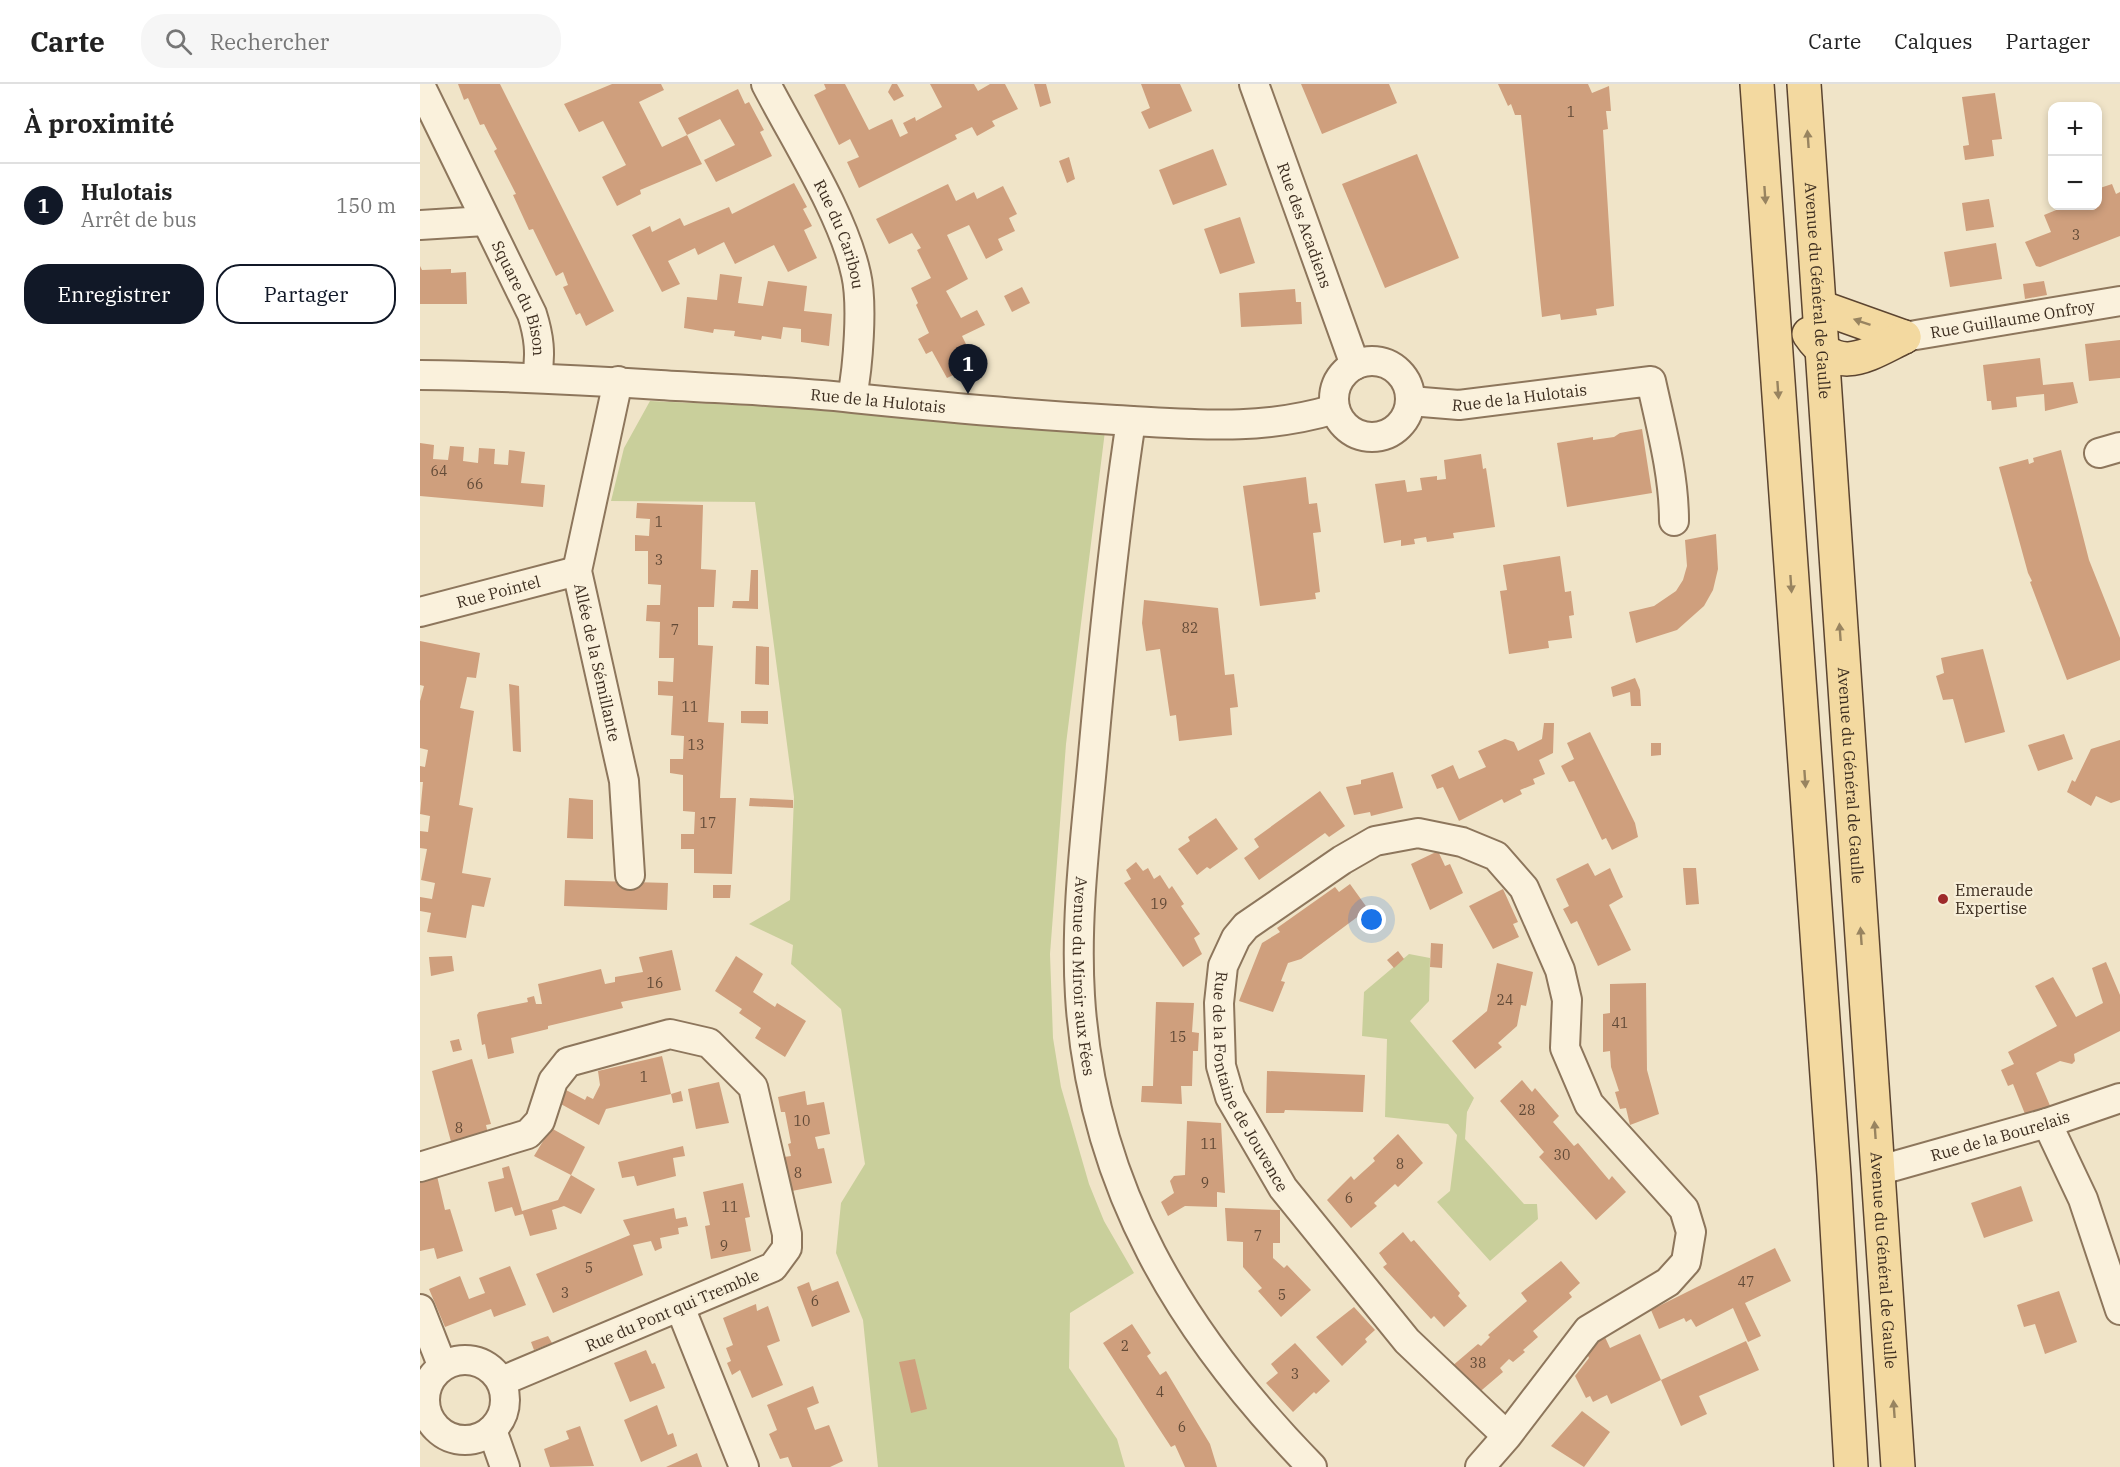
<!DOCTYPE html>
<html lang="fr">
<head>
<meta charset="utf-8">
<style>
	:root { --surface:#fff; --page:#f6f6f6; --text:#222; --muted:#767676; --line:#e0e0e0; --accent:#111827 }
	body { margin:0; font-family:"IBM Plex Serif",serif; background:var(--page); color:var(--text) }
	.controls { position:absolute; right:18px; top:18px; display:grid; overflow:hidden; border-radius:12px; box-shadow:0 3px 9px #0003 }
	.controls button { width:54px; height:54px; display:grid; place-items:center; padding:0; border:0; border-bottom:2px solid var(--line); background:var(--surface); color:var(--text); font:30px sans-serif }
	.you { position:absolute; left:952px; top:836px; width:21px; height:21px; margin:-15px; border:4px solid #fff; border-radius:50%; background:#1a73e8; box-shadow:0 0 0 9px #1a73e833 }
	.badge { display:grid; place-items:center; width:39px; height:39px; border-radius:50%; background:var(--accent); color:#fff; font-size:20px; font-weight:700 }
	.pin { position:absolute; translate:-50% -50px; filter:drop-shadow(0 2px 3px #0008) }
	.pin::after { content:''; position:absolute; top:32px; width:21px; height:18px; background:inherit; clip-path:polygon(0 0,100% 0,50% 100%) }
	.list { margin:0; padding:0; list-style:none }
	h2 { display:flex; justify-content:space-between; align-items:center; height:78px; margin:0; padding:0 24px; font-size:26px }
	h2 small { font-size:20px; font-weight:400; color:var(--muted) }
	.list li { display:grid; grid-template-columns:39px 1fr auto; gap:18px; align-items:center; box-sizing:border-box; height:84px; padding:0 24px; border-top:2px solid var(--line) }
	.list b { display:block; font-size:22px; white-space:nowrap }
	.list p { margin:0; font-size:20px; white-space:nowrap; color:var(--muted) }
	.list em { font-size:20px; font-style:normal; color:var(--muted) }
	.actions { display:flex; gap:12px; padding:18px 24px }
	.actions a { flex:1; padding:14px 0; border:2px solid var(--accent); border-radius:24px; text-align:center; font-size:21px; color:var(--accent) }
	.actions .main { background:var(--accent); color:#fff }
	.icon { flex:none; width:33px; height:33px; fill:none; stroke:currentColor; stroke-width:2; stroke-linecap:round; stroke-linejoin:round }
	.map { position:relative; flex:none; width:1700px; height:1383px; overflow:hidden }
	header { display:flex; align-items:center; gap:36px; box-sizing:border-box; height:84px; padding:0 30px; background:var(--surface); border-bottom:2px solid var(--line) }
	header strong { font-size:28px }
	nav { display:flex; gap:33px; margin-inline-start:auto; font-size:21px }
	.search { width:420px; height:54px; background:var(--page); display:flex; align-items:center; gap:15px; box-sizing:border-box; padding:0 21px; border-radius:24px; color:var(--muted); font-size:22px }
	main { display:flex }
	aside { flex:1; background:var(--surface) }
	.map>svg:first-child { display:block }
</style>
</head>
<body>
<header>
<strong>Carte</strong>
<div class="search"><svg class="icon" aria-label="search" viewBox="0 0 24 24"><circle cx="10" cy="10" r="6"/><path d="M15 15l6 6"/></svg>Rechercher</div>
<nav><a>Carte</a><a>Calques</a><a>Partager</a></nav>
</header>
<main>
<aside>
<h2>À proximité<small></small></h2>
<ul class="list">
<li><span class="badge">1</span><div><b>Hulotais</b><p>Arrêt de bus</p></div><em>150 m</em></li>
</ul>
<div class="actions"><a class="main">Enregistrer</a><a>Partager</a></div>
</aside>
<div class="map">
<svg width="1700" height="1383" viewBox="0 0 1700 1383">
	<rect width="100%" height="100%" fill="#f0e4c8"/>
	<path fill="#c9cf9b" d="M230 317 426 326 685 347 646 660 630 870 633 954 641 1003 669 1100 684 1137 714 1189 650 1229 649 1284 697 1355 705 1383H458L443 1236 416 1169 421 1119 445 1080 421 925 371 880 373 861 329 840 370 816 374 713 335 418 191 417 204 364Z
		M989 870 1010 874 1009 917 990 937 1054 1014 1047 1028 1045 1055 1104 1120H1117L1118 1135 1070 1177 1017 1118 1030 1107 1037 1051 1028 1040 965 1033 967 955 942 952 944 908Z"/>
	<path fill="#cf9f7d" d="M38 0H80L194 227 166 242 160 229 156 231 143 203 148 201 143 188 136 192 113 145 109 146 93 111 96 110 74 67 77 65 70 52 64 40 60 41 48 14 44 16Z
		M192 0H241L244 6 219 18 242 63 267 51 258 34 318 5 325 20 329 18 344 46 340 48 352 72 296 98 284 76 315 61 300 35 267 51 282 80 220 106 221 110 197 122 182 93 206 81 183 37 159 48 144 20Z
		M404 0H425L449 46 472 35 480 53 488 49 483 39 495 33 496 37 522 23 510 0H554L558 7 570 0H585L598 25 572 37 575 42 557 52 552 43 535 51 537 55 439 104 427 78 439 73 430 55 419 61 394 11 406 5Z
		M472 0H477L484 12 474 17 468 8Z
		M614 0H626L631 19 620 23Z
		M721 0H760L772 27 729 45 721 28 730 24Z
		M881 0H969L977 19 902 50Z
		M1078 0H1168L1172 9 1189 2 1191 27H1186L1188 45 1183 46 1194 222 1176 225 1177 231 1141 236 1140 230 1122 233 1101 31H1095L1091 20 1088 22Z
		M1575 9 1582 55 1572 56 1574 72 1545 76 1543 62 1549 61 1542 13Z
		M793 65 807 101 753 121 739 86Z
		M997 70 1039 174 965 204 922 100Z
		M649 73 655 95 647 99 639 77Z
		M374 99 387 123 383 125 392 142 384 146 397 174 368 188 354 161 315 180 304 158 278 171 275 164 248 177 260 200 242 208 212 151 230 142 232 148 260 134 264 142 309 123 312 130Z
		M528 100 536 117 554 108 557 115 583 102 597 130 589 134 595 147 578 155 583 166 566 175 549 141 527 151 548 195 526 207 541 234 557 226 565 241 542 252 556 280 527 294 512 267 506 270 498 255 509 249 496 221 498 219 491 204 511 194 497 166 501 164 492 149 469 160 456 135Z
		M1692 100 1696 110 1700 108V152L1620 183 1616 182 1605 158 1631 148 1624 131 1646 122H1678L1680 104Z
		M1569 115 1574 143 1546 147 1542 119Z
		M820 133 835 179 800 190 784 145Z
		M1576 159 1582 195 1530 203 1524 168Z
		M0 182 2 186 31 185V189L46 188 47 220H0Z
		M300 190 322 193 318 219 343 222 348 197 387 202 384 227 412 230 409 262 381 258V245L363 243 361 255 342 252 341 256 314 252 315 247 294 245 293 249 264 244 267 213 297 216Z
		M1624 197 1627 211 1605 215 1603 200Z
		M602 203 610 219 592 228 584 212Z
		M875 205 876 218H881L882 240 821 243 819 209Z
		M1700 256V294L1669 297 1665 260Z
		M1620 274 1623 301 1653 298 1658 319 1625 327 1624 310 1596 313 1597 323 1572 326 1571 317H1567L1563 281Z
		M1222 345 1232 409 1147 423 1137 359 1173 353V356L1194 353 1200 349Z
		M0 359 14 361 13 375 28 376 30 362 44 363 43 377 58 379 59 364 75 365 74 380 88 381 89 366 105 368 101 399 125 401 123 423 0 412Z
		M1641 366 1669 476 1700 554V576L1647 596 1610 498 1612 497 1608 489 1579 383 1608 375 1609 380 1614 378 1613 374Z
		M1061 370 1063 385 1066 384 1075 443 1033 449 1034 454 1007 458 1006 453 994 455 995 460 981 462V456L964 459 955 400 985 396 987 408 1002 406 1000 394 1017 392V396L1026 395 1024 376Z
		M886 393 889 420 897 419 901 448 893 449 900 508 895 509 896 515 840 522 823 402Z
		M217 419 283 421 281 485 296 486 294 523H278V561L293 562 288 638 304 639 300 714H316L312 790 274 789V765H261V750H274L275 728 263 727V691L250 689V675H263L264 652 251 651 253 612 238 611V597L253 598 254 574H239L240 538 226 537 227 521H240L241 501 228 500V467H215V451L229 452 230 435 216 434Z
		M1296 450 1298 485 1293 506 1284 522 1257 546 1216 559 1209 528 1234 522 1256 507 1263 496 1267 482 1265 456Z
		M1140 472 1145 508 1151 507 1154 531 1149 532 1152 554 1128 557 1129 564 1089 570 1080 507 1087 506 1083 481Z
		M331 486H338V525L312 524 313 517H329Z
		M724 516 798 524 805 591 814 590 818 623 810 624 812 651 759 657 756 631 750 632 740 565 726 567 722 539Z
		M0 557 60 569 56 594 47 593 40 624 54 627 39 721 53 724 42 789 71 794 64 823 52 821 46 854 7 848 11 829 0 827V813L12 815 15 799 1 796 7 765 0 764V747L8 748 10 732 0 730 3 698H0V682L5 683 8 666 0 664V617L4 602 0 601Z
		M336 562 349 563V601L335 600Z
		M1563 565 1585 648 1545 659 1533 615 1523 616 1516 592 1524 589 1521 574Z
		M1215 594 1220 606 1221 622H1211L1210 608 1193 613 1191 603Z
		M89 600 99 602 101 668 93 667Z
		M321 627H348V640L321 639Z
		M1124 639H1134L1133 669 1119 676 1125 690 1113 695 1115 700 1100 706 1102 710 1084 719 1082 715 1039 737 1023 703 1017 705 1011 691 1033 681 1039 695 1066 683 1058 667 1085 655 1094 658 1098 667 1122 655Z
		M1170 648 1215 739 1218 753 1192 766 1186 754 1182 756 1154 697 1149 698 1141 682 1154 675 1147 659Z
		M1644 650 1653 675 1618 687 1608 661Z
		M1700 656V716L1691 719 1676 712 1671 722 1647 708 1652 696 1655 698 1671 665Z
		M1231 659H1241V671L1231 672Z
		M973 688 983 724 951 732 950 728 934 731 926 703 941 700V696Z
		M900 707 925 742 909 753 905 749 839 796 824 774 839 763 834 755Z
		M149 714 173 716V755L147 754Z
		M330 714 373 716V724L329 722Z
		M796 734 818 765 790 785 787 783 777 791 758 765 770 757 768 753Z
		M1018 767 1025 782 1030 780 1043 809 1010 826 991 780Z
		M716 778 723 787 728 784 734 795 740 791 749 805 752 802 764 820 761 822 780 850 774 854 782 870 763 883 704 799 711 795 706 786Z
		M1168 779 1175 792 1190 784 1203 813 1189 821 1211 866 1178 882 1157 837 1151 840 1143 825 1149 822 1136 795Z
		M1263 784H1276L1279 820 1266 821Z
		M145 796 248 799 247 826 144 822Z
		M930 800 948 825 881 875 868 879 861 897 865 898 853 928 819 917 842 859 860 848 857 844 915 803 919 808Z
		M293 801H311L310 814H293Z
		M1083 805 1098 838 1093 840 1099 853 1073 865 1049 822Z
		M1011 859 1023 860 1022 884 1010 883Z
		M252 866 261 906 201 918 203 924 128 942V945L91 954 94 969 68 975 65 960 62 961 57 931 59 928 108 918 107 914 114 912 116 920H122L118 900 181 885 185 900 195 898V893L223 888 219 873Z
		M978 867 984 875 974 884 967 876Z
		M32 872 34 887 11 892 9 873Z
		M316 872 343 890 333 908 355 923 357 919 386 937 365 973 335 954 341 944 319 929 322 925 295 907Z
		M1686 878 1700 911V947L1654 970 1655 977 1652 980 1640 977 1616 989 1631 1024 1607 1035 1593 1000 1588 1002 1581 986 1594 980 1588 968 1637 942 1615 902 1633 893 1656 933 1683 919 1672 884Z
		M1077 879 1113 888 1106 922 1101 921 1097 942 1078 959 1082 963 1055 985 1032 957 1067 927Z
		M1226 899 1227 986 1239 1030 1210 1041 1206 1024 1200 1025 1195 1008 1199 1007 1191 983 1190 967 1183 968V930L1190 929V900Z
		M736 918 774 919 772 948 779 949 778 967H773L772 1002H761L762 1020 721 1018 722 1002H733Z
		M39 955 42 966 33 968 30 957Z
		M242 972 251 1010 186 1025 179 1041 139 1019 146 1006 165 1016 167 1012 173 1015 180 1001 178 987Z
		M52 975 71 1040 66 1041 68 1050 33 1065 12 987Z
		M847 987 945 991 943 1028 865 1026 864 1029H846Z
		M1102 996 1112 1008 1115 1004 1139 1032 1133 1038 1154 1062 1158 1059 1189 1096 1192 1092 1206 1108 1176 1136 1119 1073 1124 1068 1080 1017Z
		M299 998 309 1039 276 1045 268 1005Z
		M261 1007 263 1017 253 1019 251 1010Z
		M385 1007 387 1021 404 1018 410 1050 395 1053 398 1065 404 1064 412 1099 372 1107 364 1073 371 1072 368 1060 371 1059 365 1028H361L358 1013Z
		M767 1037 801 1039 805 1109 797 1108V1123L765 1122 748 1132 741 1118 754 1109 750 1097 754 1092 765 1091Z
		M131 1044 165 1063 151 1091 114 1072Z
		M978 1050 1003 1079 978 1103 975 1100 954 1119 957 1122 931 1144 907 1116 931 1092 934 1096 945 1086 955 1077 953 1074Z
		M263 1062 265 1072 253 1074 256 1092 217 1102 214 1092 202 1094 198 1078Z
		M89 1082 102 1127 138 1116 151 1091 175 1105 161 1130 144 1122 132 1126 137 1145 110 1152 103 1130 95 1132 92 1123 75 1128 68 1098 84 1094 82 1084Z
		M17 1092 25 1126 30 1125 43 1167 17 1175 14 1164 0 1167V1097Z
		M323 1099 330 1133 325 1134 331 1167 291 1175 285 1142 290 1141 283 1108Z
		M1601 1102 1613 1137 1564 1154 1551 1119Z
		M254 1124 256 1135 266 1133 268 1142 258 1144 259 1150 240 1154 242 1164 235 1167 231 1157 213 1161 223 1191 133 1229 116 1190 210 1151 203 1136Z
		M805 1124 860 1126V1159H853V1174L864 1184 867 1181 891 1206 861 1233 838 1207 842 1204 823 1183V1158L807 1157Z
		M983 1148 991 1158 994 1156 1040 1209 1038 1212 1047 1222 1024 1243 1014 1232 1011 1235 963 1183 967 1180 959 1169Z
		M1355 1164 1371 1197 1325 1219 1341 1252 1328 1258 1313 1224 1276 1243 1271 1235 1266 1238 1264 1234 1239 1245 1231 1226Z
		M1141 1177 1160 1199 1149 1209 1152 1213 1113 1247 1118 1253 1103 1266 1105 1268 1093 1278 1089 1275 1080 1284 1083 1288 1056 1311 1031 1283 1058 1260 1061 1262 1070 1253 1068 1251 1107 1217 1101 1209Z
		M90 1182 106 1221 74 1233 71 1225 25 1243 9 1205 40 1192 49 1215 65 1209 59 1194Z
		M418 1197 430 1228 392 1243 377 1203 389 1198 392 1207Z
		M1639 1207 1657 1258 1625 1270 1615 1240 1604 1243 1597 1221Z
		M336 1220 337 1227 348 1222 360 1257 347 1262 363 1301 332 1314 320 1286 312 1291 307 1279 311 1277 306 1264 313 1261 303 1234Z
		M934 1223 955 1246 945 1255 947 1258 922 1282 896 1253Z
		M712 1240 731 1269 727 1272 740 1291 746 1287 790 1360 797 1383H765L755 1361 751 1363 683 1259Z
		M1220 1250 1241 1296 1191 1320 1187 1311 1173 1318 1170 1312 1166 1314 1155 1292 1169 1274 1165 1265 1184 1251 1190 1264Z
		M128 1252 132 1259 114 1266 111 1258Z
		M1326 1257 1339 1286 1279 1312 1287 1330 1261 1342 1241 1296Z
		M875 1259 910 1297 896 1310 894 1308 873 1328 846 1299 858 1289 851 1280Z
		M226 1266 232 1280 235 1279 245 1304 210 1318 194 1279Z
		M495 1275 507 1325 491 1329 479 1278Z
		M393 1302 399 1319 387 1324 395 1346 409 1341 423 1377 410 1383H372L368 1373 360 1375 349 1350 357 1346 347 1321Z
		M237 1321 248 1351 253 1349 257 1362 221 1378 204 1336Z
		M1162 1327 1190 1348 1164 1383 1131 1362Z
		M160 1342 174 1382 130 1383 124 1365 149 1355 146 1347Z
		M277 1369 282 1383H246Z"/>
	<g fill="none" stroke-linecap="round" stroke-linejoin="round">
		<g stroke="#8d765c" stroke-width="32">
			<g id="street">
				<path id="s1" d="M346 0C375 56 423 130 436 190 443 220 438 283 432 313"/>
				<path id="s2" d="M834 0 935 281"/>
				<path id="s3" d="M0 1 112 230C119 252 121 270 117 292"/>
				<path d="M0 141 65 137"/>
				<path id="s4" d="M1484 253 1700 217"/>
				<circle cx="952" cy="315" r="38"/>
				<path id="s5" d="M0 291C80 292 160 296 240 301 304 305 369 307 433 314 521 323 608 331 696 336 774 340 838 348 915 325"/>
				<path id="s6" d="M198 297 157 487 204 697 210 791"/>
				<path id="s7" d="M990 317 1039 321 1231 297C1241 343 1254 390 1254 437"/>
				<path id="s8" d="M711 337C694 448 683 559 673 671 666 750 655 832 660 912 672 1103 761 1249 892 1383"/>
				<path d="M1679 369 1700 363"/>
				<path id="s9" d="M0 528 157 487"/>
				<path d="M1627 1039 1663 1115 1700 1226"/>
				<path d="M0 1083 108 1050 120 1037 133 997 148 978 250 950 289 959 333 1003 367 1150V1164L353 1183 82 1297"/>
				<path id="s10" d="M1457 1087 1627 1039 1700 1014"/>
				<path d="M260 1223 324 1383"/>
				<path d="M0 1225 22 1281"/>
				<circle cx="45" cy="1316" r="40"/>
				<path d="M72 1346 85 1383"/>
				<path id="s11" d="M1060 1383 1087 1352 1168 1246 1248 1198 1266 1178 1271 1148 1264 1125 1169 1020 1145 964 1147 916 1140 886 1104 804 1076 772 1042 758 998 749 955 757 922 776 826 842 816 854 803 882 799 919 801 982 810 1013 863 1104 987 1257 1087 1352"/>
			</g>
		</g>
		<g stroke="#5b4430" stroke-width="36">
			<g id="primary">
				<path d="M1337 0 1414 1091 1431 1383"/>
				<path id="s12" d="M1384 0 1478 1383"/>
				<path d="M1400 223 1484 253"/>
				<path d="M1389 250C1418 293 1447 271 1484 253"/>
			</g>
		</g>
		<use href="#street" stroke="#faf1dc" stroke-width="28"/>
		<use href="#primary" stroke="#f3d9a0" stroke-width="33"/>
	</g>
	<defs><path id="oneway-solid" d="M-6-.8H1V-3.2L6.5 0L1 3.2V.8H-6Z" transform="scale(1.5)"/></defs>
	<g fill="#988460">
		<use href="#oneway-solid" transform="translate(1388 55) rotate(-94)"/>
		<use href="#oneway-solid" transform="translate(1345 111) rotate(86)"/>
		<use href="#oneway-solid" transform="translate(1442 238) rotate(-161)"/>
		<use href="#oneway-solid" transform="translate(1358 306) rotate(86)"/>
		<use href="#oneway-solid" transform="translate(1371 500) rotate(86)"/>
		<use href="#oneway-solid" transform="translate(1420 548) rotate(-94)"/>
		<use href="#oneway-solid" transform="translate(1385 695) rotate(86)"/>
		<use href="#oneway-solid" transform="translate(1441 852) rotate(-94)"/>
		<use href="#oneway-solid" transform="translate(1455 1046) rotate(-94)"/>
		<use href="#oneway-solid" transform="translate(1474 1325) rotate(-94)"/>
	</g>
	<circle fill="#9e2a2b" stroke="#f7eed8" stroke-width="2" cx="1523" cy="815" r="6"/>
	<g text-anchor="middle" stroke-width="4.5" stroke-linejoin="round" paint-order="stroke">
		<g font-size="14" fill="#624a37">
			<text x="1151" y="33">1</text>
			<text x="1656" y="156">3</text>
			<text x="19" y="392">64</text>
			<text x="55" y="405">66</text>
			<text x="239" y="443">1</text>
			<text x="239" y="481">3</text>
			<text x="770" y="549">82</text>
			<text x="255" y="551">7</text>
			<text x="270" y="628">11</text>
			<text x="276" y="666">13</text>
			<text x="288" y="744">17</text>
			<text x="739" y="825">19</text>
			<text x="235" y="904">16</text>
			<text x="1085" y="921">24</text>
			<text x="1200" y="944">41</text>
			<text x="758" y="958">15</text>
			<text x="224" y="998">1</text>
			<text x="1107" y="1031">28</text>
			<text x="382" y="1042">10</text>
			<text x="39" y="1049">8</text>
			<text x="789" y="1065">11</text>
			<text x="1142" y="1076">30</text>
			<text x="980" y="1085">8</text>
			<text x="378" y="1094">8</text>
			<text x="785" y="1104">9</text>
			<text x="929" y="1119">6</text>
			<text x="310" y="1128">11</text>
			<text x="838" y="1157">7</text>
			<text x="304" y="1167">9</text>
			<text x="169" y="1189">5</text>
			<text x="1326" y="1203">47</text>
			<text x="145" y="1214">3</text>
			<text x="862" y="1216">5</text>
			<text x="395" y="1222">6</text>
			<text x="705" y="1267">2</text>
			<text x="1058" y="1284">38</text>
			<text x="875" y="1295">3</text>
			<text x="740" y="1313">4</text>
			<text x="762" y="1348">6</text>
		</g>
		<g font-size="16" fill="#3d2e20" stroke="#f7eed8">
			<text dy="6" stroke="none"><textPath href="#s2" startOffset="150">Rue des Acadiens</textPath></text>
			<text dy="6" stroke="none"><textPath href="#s1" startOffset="168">Rue du Caribou</textPath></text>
			<text dy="6" stroke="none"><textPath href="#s12" startOffset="207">Avenue du Général de Gaulle</textPath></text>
			<text dy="6" stroke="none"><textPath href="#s3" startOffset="236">Square du Bison</textPath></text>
			<text dy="6" stroke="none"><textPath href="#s4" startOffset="110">Rue Guillaume Onfroy</textPath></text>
			<text dy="6" stroke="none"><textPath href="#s7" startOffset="110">Rue de la Hulotais</textPath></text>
			<text dy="6" stroke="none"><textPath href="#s5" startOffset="459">Rue de la Hulotais</textPath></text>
			<text dy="6" stroke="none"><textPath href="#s9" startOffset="81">Rue Pointel</textPath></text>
			<text dy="6" stroke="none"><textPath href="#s6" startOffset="288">Allée de la Sémillante</textPath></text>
			<text dy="6" stroke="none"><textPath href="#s12" startOffset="693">Avenue du Général de Gaulle</textPath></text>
			<text dy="6" stroke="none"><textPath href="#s8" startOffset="558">Avenue du Miroir aux Fées</textPath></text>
			<text dy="6" stroke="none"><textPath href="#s11" startOffset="1212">Rue de la Fontaine de Jouvence</textPath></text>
			<text dy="6" stroke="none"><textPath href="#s10" startOffset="128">Rue de la Bourelais</textPath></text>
			<text dy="6" stroke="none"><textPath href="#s12" startOffset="1179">Avenue du Général de Gaulle</textPath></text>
			<text transform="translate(252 1226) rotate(-23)" y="6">Rue du Pont qui Tremble</text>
		</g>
		<g font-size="16" fill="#3d2e20" stroke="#f7eed8" text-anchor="start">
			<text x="1535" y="812">Emeraude<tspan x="1535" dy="18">Expertise</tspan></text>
		</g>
	</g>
</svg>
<div class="controls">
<button>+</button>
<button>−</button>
</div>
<div class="you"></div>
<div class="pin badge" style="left:548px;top:310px">1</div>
</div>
</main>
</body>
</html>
